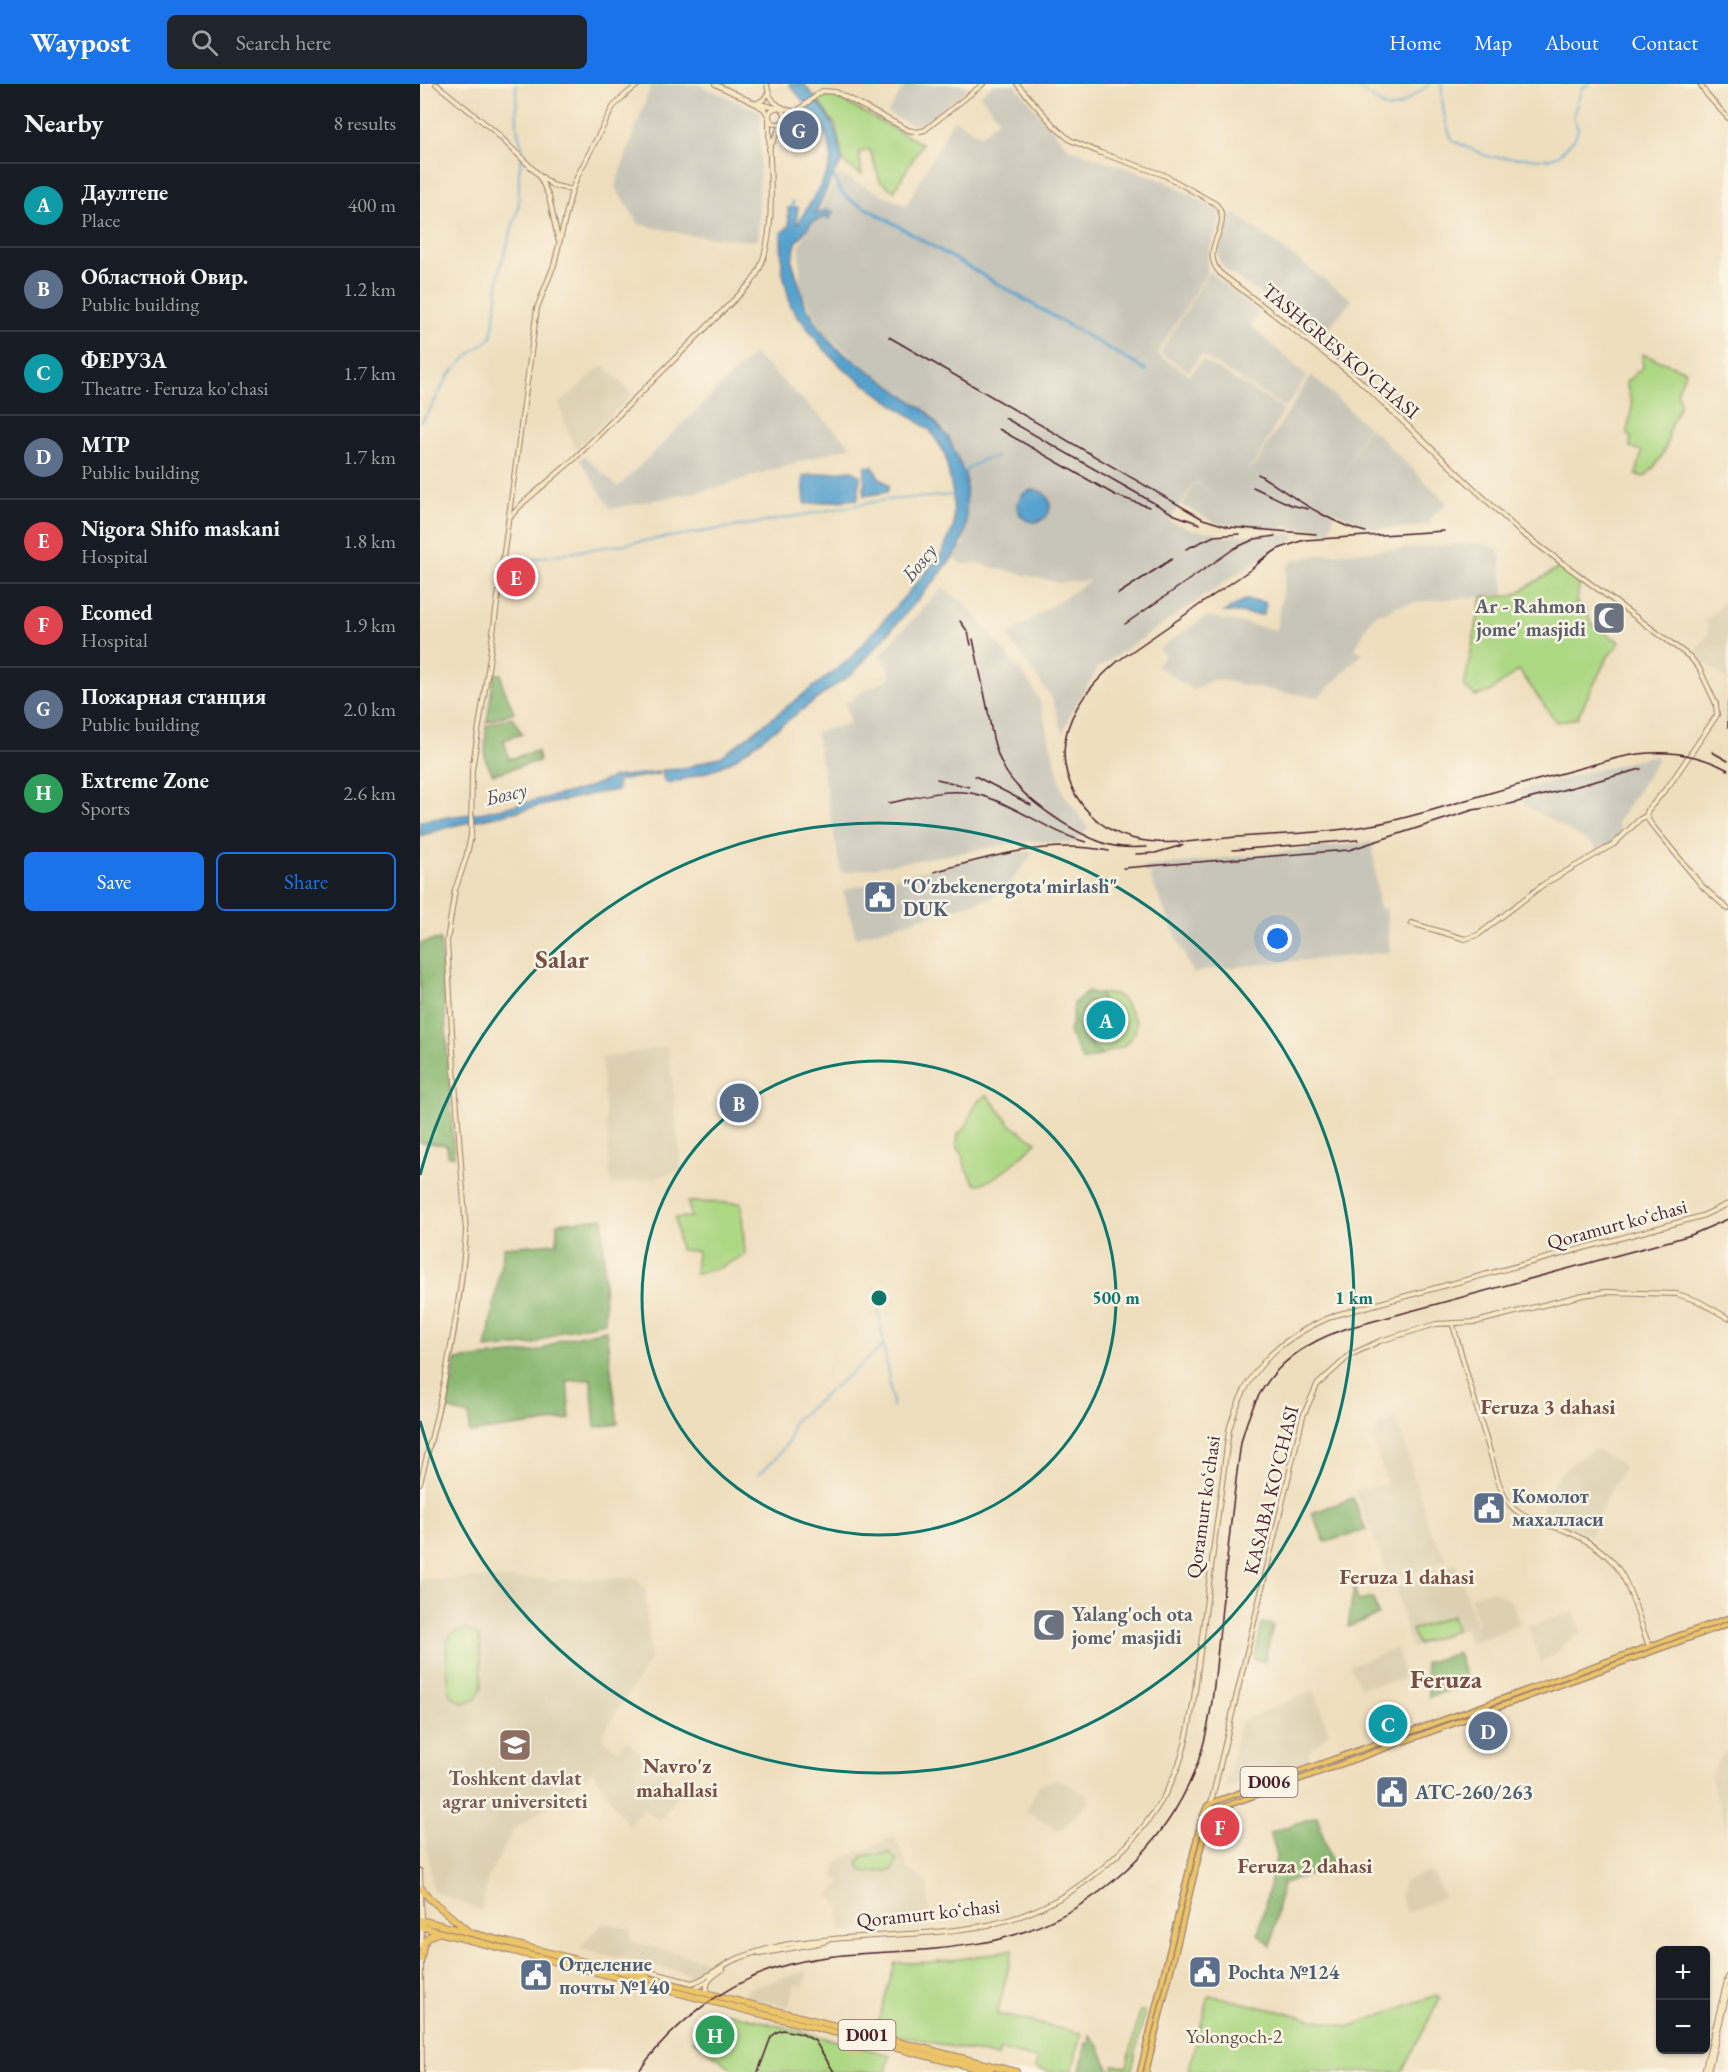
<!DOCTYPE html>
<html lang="en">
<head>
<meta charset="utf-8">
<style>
	:root { --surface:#171b24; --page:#20242c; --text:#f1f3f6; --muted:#9ea1a6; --line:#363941; --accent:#1a73e8 }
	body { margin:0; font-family:"EB Garamond",serif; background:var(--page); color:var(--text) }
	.controls { position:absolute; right:18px; bottom:18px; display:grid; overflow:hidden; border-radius:9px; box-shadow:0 2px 4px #0004 }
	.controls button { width:54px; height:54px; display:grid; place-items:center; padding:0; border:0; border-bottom:2px solid var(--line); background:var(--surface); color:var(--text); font:30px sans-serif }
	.you { position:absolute; left:858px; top:855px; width:21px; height:21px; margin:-15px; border:4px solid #fff; border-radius:50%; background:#1a73e8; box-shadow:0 0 0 9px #1a73e833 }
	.badge { display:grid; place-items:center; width:39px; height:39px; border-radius:50%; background:var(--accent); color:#fff; font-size:20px; font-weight:700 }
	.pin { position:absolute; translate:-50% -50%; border:3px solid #fff; box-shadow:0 2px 6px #0006 }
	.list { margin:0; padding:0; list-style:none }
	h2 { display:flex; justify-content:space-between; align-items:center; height:78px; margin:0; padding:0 24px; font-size:26px }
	h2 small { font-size:20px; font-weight:400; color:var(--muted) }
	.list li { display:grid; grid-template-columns:39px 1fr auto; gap:18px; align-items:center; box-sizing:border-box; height:84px; padding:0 24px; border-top:2px solid var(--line) }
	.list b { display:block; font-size:22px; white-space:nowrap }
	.list p { margin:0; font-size:20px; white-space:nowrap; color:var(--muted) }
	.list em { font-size:20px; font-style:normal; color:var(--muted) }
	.actions { display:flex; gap:12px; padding:18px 24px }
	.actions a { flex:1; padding:14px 0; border:2px solid var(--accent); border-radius:9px; text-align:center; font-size:21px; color:var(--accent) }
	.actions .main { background:var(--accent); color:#fff }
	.icon { flex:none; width:33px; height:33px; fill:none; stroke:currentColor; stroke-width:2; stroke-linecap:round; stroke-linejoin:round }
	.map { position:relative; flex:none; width:1308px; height:1988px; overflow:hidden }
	header { display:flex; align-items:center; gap:36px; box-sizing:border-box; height:84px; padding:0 30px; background:var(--accent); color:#fff }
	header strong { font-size:28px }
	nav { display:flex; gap:33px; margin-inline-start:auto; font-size:21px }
	.search { width:420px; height:54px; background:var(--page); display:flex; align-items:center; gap:15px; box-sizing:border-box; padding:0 21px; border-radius:9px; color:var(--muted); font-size:22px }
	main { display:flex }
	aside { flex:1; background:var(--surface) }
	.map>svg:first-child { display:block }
</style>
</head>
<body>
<header>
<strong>Waypost</strong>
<div class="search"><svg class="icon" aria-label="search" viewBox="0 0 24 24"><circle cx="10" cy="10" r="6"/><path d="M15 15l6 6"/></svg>Search here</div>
<nav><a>Home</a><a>Map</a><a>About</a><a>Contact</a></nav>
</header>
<main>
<aside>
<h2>Nearby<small>8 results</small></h2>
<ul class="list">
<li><span class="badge" style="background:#0f9aa8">A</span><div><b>Даултепе</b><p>Place</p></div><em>400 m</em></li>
<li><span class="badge" style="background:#5c6f8a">B</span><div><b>Областной Овир.</b><p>Public building</p></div><em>1.2 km</em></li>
<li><span class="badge" style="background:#0f9aa8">C</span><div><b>ФЕРУЗА</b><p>Theatre · Feruza ko'chasi</p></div><em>1.7 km</em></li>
<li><span class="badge" style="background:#5c6f8a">D</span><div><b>MTP</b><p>Public building</p></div><em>1.7 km</em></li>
<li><span class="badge" style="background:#e0444e">E</span><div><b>Nigora Shifo maskani</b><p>Hospital</p></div><em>1.8 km</em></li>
<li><span class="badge" style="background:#e0444e">F</span><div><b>Ecomed</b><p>Hospital</p></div><em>1.9 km</em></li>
<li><span class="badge" style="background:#5c6f8a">G</span><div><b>Пожарная станция</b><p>Public building</p></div><em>2.0 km</em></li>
<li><span class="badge" style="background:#2e9e5b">H</span><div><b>Extreme Zone</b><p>Sports</p></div><em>2.6 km</em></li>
</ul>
<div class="actions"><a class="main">Save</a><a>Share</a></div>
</aside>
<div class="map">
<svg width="1308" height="1988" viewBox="0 0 1308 1988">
	<rect width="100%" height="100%" fill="#fcf5e5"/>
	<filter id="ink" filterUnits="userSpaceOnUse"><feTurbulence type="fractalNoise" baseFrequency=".0167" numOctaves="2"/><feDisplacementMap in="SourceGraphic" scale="12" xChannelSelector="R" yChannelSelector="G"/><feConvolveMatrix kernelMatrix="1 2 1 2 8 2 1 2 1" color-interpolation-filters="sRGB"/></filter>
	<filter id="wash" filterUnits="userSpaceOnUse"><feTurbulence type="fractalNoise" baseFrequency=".008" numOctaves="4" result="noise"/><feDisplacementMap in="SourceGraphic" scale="24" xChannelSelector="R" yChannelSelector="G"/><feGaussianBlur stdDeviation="1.35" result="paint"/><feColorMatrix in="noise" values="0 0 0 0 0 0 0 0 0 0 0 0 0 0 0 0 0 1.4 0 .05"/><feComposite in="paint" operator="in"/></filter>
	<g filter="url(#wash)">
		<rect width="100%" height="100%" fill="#eedebd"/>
		<path fill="#dcd0b1" d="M183 281 213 310 155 366 139 320Z
			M1308 512V597L1276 572 1280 568 1277 565 1290 548 1287 546 1289 542 1285 539Z
			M246 963 248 967 253 1002 261 1087 230 1095 191 1101 181 974Z
			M978 1335 994 1394 984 1396 995 1395 1009 1444 1027 1475 970 1497 935 1406 967 1400 953 1357 958 1342Z
			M1174 1365 1200 1379 1204 1384 1187 1413 1170 1452 1118 1432 1136 1394 1156 1376Z
			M1036 1479 1056 1540 991 1565 976 1504Z
			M67 1494 132 1496 216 1494 226 1507 230 1576 183 1649V1655L197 1667 207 1657 252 1696 249 1701 258 1709 240 1737 223 1725 208 1742 173 1687 93 1747 69 1792 61 1827 13 1807 3 1739 0 1674V1495Z
			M1073 1506 1092 1518 1100 1541 1050 1559 1045 1545 1058 1540 1050 1512Z
			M1154 1527 1162 1549 1152 1553 1134 1571 1120 1578 1108 1543Z
			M978 1564 983 1596 940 1603 930 1581Z
			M894 1606 909 1649 888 1668 890 1676 812 1703 806 1702 821 1637Z
			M1308 1665V1749L1290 1692 1298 1677Z
			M636 1695 668 1711 669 1719 639 1747 606 1728 619 1701Z
			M475 1753 489 1786 507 1797 510 1838 421 1848 419 1825 410 1810 421 1800 414 1792 417 1779 432 1770Z
			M1009 1788 1015 1792 1024 1813 987 1829 980 1812 984 1797Z
			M184 1839 211 1845 210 1857 293 1878 280 1892 159 1865Z
			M388 1886 384 1902 374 1901 369 1923 326 1913 328 1905Z"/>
		<path fill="#c7c5b8" d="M277 0 341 28 338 155 334 157 268 151 219 140 195 103 231 1Z
			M486 0H543L548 5 501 41H493L467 29Z
			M574 0H594L649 65 747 98 797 125 800 137 790 163 787 178V189L737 270 770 291 782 276 864 325 835 379 826 385 835 381 891 291 948 343 911 411 949 343 1027 419 1010 435V441L961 445 952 444 907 424 915 429 909 448 879 445 863 441 861 446 796 439 762 421 775 399 796 411 775 398 749 437 773 446 796 448 797 452 874 450 873 456 857 463 678 584 651 629 643 648 642 647 632 614 587 551 671 496 639 499 556 479 543 480 534 475 544 459 545 413 537 376 518 341 405 250 380 205V160L419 90 486 122 534 35 561 52 579 35 560 11Z
			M814 129 932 216 899 255 845 213 807 187 800 178 798 168Z
			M789 188 840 229 831 242 887 292 866 324 781 271 769 287 740 269Z
			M334 270 431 362 322 395 304 402 191 425 160 376 164 372 198 403Z
			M1061 459 1079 466 1084 510 1006 517 977 522 972 526 956 530 950 536 935 565 943 569 899 613 865 609 794 595 773 606 736 581 745 572 739 565 784 534 792 533 856 546 867 484 873 477 898 471Z
			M522 504 543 518 606 594 619 615 643 709 668 744 654 759 609 757 421 789 396 648 430 640 426 618 434 616V612L471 594 468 581 458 573Z
			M1236 671 1237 677 1197 739 1202 749 1193 759 1178 767 1173 760 1105 721 1100 706Z
			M952 758 959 824H966L970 868 787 886 773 890 730 793 733 790 724 788 723 783Z
			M612 767 613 769 587 803 571 814 436 853 423 806 569 771Z"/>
		<path fill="#add884" stroke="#7c7c58" stroke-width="1.5" d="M403 11 414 12 502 60 474 107 460 97 450 66 439 68 442 91 423 78 416 42 396 14Z
			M1222 270 1266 287 1257 308C1265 324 1254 328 1250 343 1248 348 1249 353 1248 357 1244 372 1235 383 1225 393L1216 391 1222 367 1210 363 1211 353 1207 351 1212 322 1206 298 1223 283Z
			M1140 483 1160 497 1156 520 1164 523 1172 541 1200 558 1187 574 1157 634 1136 638 1099 586 1068 609 1055 612 1044 603 1062 513 1092 512Z
			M680 910H695L703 916 716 938 715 948 704 962 681 971 666 960 659 929 667 913 680 919Z
			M567 1011 592 1042 616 1058C604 1071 573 1101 555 1100L546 1085 542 1069 537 1063 538 1050C558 1035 544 1023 567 1011Z
			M268 1118 321 1119 325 1171 299 1184 275 1190 277 1167 260 1166 255 1134 271 1133Z
			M1032 1532 1036 1546 997 1560 992 1546Z
			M45 1545 56 1550 60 1556 62 1603 56 1615 43 1619 32 1613 29 1607 26 1561 32 1549Z
			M469 1769 477 1776 473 1786 446 1789 440 1785 438 1778 442 1772Z
			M593 1865 577 1930 661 1949 652 1988H631L616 1984 617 1975 580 1966 578 1973 456 1946 475 1879C515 1880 554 1874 593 1865Z
			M789 1911 928 1943 1016 1911 1020 1914 982 1988H768Z
			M720 1927 725 1928 711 1988H696L693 1981 707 1983Z
			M310 1929 470 1971 466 1988H317L273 1956 299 1932Z"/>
		<path fill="#8ab872" stroke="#6a6c4e" stroke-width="1.5" d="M74 590H81L83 602 94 628 67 638Z
			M92 633 102 650 84 656 89 675 117 667 119 677 73 690 65 675 66 642Z
			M20 855 34 1072H28L27 1061 0 1058V859Z
			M668 908 680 910 685 925 667 917 663 928V935L674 925 684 939 674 947 669 959 682 971 663 977 649 948 652 938 654 919Z
			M183 1134 185 1238 141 1247 114 1260 66 1265 84 1163 137 1159V1139Z
			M186 1246 198 1340 175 1343 171 1295 147 1297 150 1335 49 1349V1331L26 1325 36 1276 120 1267 140 1256Z
			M933 1414 946 1446 905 1458 892 1429Z
			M934 1502 938 1517 953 1514 958 1531 928 1543Z
			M842 1539 853 1541 845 1577 834 1575Z
			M1038 1569 1048 1600 1009 1613 1005 1579Z
			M897 1732 912 1781 862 1800 851 1862 838 1850 856 1774 855 1764 850 1749Z
			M670 1951 678 1961 690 1987 693 1986 694 1988 660 1987 666 1959 669 1960Z"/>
		<path fill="#56a2ce" stroke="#50607c" stroke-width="1.5" d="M369 0H384C407 29 418 40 422 78L415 88 395 130 406 126 413 128 409 135 405 133 392 138 376 159 372 177 385 220 401 246 413 261 507 328 529 355 546 394V445L539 465 516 495 434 588 312 677 293 686 249 700 244 697 242 686 262 685 302 672 430 575 521 471 534 442 533 410 525 370 511 347 425 286 403 264 371 223 362 185 361 149 369 142 368 124 378 123 376 138 378 139C387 123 405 98 410 81 417 53 385 19 369 0Z
			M452 382 458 392 469 402 467 408 444 412 445 383Z
			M431 386 440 392 438 415 385 420 383 392Z
			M598 422a16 16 0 1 1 32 0a16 16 0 1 1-32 0Z
			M825 516 844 518 846 520 843 531 804 528Z
			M239 688 240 690 197 697 198 706 177 709 32 742 0 752V737L65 728 164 705 194 693Z"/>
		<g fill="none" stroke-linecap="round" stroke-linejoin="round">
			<path stroke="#56a2ce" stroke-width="1.5" d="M933 0 967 25 979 22 1010 0
				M1019 0 1022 1C1021 18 1025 42 1033 57L1069 73 1128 75 1139 71 1155 54 1158 45 1153 32 1162 4 1169 0
				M0 338C14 325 19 304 31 289 43 275 57 264 71 254L76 225 79 188 99 121V88L103 65 97 45 96 0
				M545 391 547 385 564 375 577 373
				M107 478 122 473 338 439 465 416 534 411
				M455 1204 473 1323
				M339 1390 356 1374 369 1357 373 1338 463 1262"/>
			<path stroke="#56a2ce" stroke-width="3" d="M413 88C419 114 430 116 452 127L726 286
				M372 128 373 118"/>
		</g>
	</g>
	<g filter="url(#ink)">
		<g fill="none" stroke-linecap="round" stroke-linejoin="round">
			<g stroke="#9c7e74" stroke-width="6">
				<path id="secondary" d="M16 0 73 46 119 91 129 113 138 155
					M347 0C349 18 358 23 375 28
					M597 0 635 43 650 56 681 69 744 91 796 120C816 143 777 163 800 189L938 295 1099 447 1270 573 1279 584 1296 620 1297 631 1250 700 1228 726 1226 732
					M1280 0 1287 11 1308 34
					M336 20 344 15 348 9
					M340 20 356 24
					M349 32a8 8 0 1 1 16 0a8 8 0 1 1-16 0Z
					M349 65 363 38 402 7 416 8 488 46 497 48 505 46 563 0
					M122 93 132 101 152 106
					M89 434 103 419 153 376 331 199C361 160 348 82 349 33L344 25 338 21 295 0
					M1226 732 1231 740 1283 803 1308 825
					M991 839 1045 855 1058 851 1124 800 1194 760 1220 735 1226 732
					M1033 1241C1045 1283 1057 1326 1070 1368 1075 1385 1079 1408 1091 1422 1103 1435 1125 1440 1141 1445 1208 1471 1206 1501 1229 1562
					M0 1399C22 1316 40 1233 46 1148L34 984 27 857 35 806 46 774 51 752 52 686 68 586 117 224 134 181 152 106 158 91 193 23 205 11 219 0
					M791 1719 883 1332 897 1301 930 1271 960 1257 1016 1240 1056 1238 1163 1211 1186 1208 1257 1210 1278 1217 1308 1234
					M0 1787 2 1836
					M1 1864 2 1843
					M340 1870 404 1858
					M1 1875 2 1988
					M188 1882H208L272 1899C286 1895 298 1884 312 1877 328 1870 346 1865 364 1861 431 1849 501 1854 568 1841 649 1825 730 1758 759 1680 767 1659 770 1636 774 1614L809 1346C826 1285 858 1254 916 1231L1282 1132 1308 1120
					M272 1906 286 1898
					M288 1908C283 1897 295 1891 303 1885
					M1284 1988 1308 1893
					M1288 1988 1308 1905"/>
			</g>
			<g stroke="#9c7e74" stroke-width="7">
				<path id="primary" d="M787 1722 792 1726 803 1723 1308 1540
					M787 1722 791 1719 1308 1534
					M720 1988 781 1737 787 1722
					M726 1988 791 1722"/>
			</g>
			<g stroke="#9c7e74" stroke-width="8">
				<path id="highway" d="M2 1805 9 1814 49 1848
					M0 1836 596 1988
					M0 1842 18 1848 571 1988
					M1 1875C3 1862 3 1853 18 1849
					M217 1892 222 1888H228"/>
			</g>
			<use href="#secondary" stroke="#f7e8c3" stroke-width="4"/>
			<use href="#primary" stroke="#ecc569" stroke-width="4.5"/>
			<use href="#highway" stroke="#ecc569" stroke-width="6"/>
			<path stroke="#4a1f2b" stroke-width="1.5" d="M469 253 783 435 809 443 896 450
				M585 334 755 431 780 440
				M579 345 695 411 729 423
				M838 390C868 409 911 441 946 448
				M833 403 871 421 888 425
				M766 465 794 452 820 450
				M845 474 830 486 698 577C665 605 634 643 647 690 655 720 680 746 711 754 743 763 784 756 816 753 861 750 907 749 951 741 991 734 1031 720 1070 709 1112 697 1155 686 1197 674 1235 665 1273 667 1308 686
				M838 478 858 465 884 456 1024 447
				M698 510 752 475
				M540 537 548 548 551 561
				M705 540 815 464 835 455 855 452
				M553 555C558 579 563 603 568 627 571 645 574 664 582 680 596 712 653 749 686 760 699 764 713 764 727 763
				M1308 618V643
				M1292 668 1308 677
				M555 692 611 721
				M517 695 549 703
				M469 719C494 714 525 704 551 709 592 717 625 747 666 758
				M813 766 938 756
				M716 770 735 769 763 761
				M703 784 929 766 1053 726 1090 720 1221 685
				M514 788C571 772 630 755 689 767
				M218 1988C252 1941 301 1902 356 1884 409 1867 461 1870 515 1865 542 1862 569 1859 594 1851 677 1826 749 1759 778 1678 793 1635 795 1589 800 1544 806 1482 812 1421 821 1359 835 1298 869 1263 928 1244L1239 1160 1271 1151 1308 1135
				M338 1988 351 1953 357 1948 363 1946 382 1950 395 1957 414 1988"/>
		</g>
	</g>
	<g fill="none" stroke="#0f766e" stroke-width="3">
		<circle cx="459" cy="1214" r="237"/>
		<path d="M0 1091A475 475 0 1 1 0 1337"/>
	</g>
	<defs>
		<g id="mosque-square" transform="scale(1.725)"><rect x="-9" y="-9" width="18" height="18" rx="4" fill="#6b7280" stroke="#fcf5e5"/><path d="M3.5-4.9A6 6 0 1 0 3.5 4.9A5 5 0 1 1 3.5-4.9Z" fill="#fff"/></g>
		<g id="civic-square" transform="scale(1.725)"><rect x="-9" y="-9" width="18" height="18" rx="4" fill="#5c6f8a" stroke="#fcf5e5"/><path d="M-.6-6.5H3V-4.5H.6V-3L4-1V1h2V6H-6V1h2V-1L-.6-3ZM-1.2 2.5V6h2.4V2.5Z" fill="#fff"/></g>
		<g id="university-square" transform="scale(1.725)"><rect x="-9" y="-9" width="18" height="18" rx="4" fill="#8d6e63" stroke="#fcf5e5"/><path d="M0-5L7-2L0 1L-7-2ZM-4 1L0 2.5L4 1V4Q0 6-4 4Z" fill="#fff"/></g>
	</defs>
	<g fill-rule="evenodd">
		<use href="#mosque-square" x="1189" y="534"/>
		<use href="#civic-square" x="460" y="813"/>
		<use href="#civic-square" x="1069" y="1424"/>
		<use href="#mosque-square" x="629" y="1541"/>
		<use href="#university-square" x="95" y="1661"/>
		<use href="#civic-square" x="972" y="1708"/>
		<use href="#civic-square" x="785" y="1888"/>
		<use href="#civic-square" x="116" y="1891"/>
	</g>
	<g text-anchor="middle" stroke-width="5" stroke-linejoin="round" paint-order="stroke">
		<g fill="#fcf5e5" stroke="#7f5f63" stroke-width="1.5">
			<rect x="820.5" y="1683" width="57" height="30" rx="4.5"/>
			<rect x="418.5" y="1936" width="57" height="30" rx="4.5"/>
		</g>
		<g font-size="18" font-weight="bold" fill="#4a1f2b">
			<text x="849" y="1704">D006</text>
			<text x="447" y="1957">D001</text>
		</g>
		<g font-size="20" fill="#4a1f2b" stroke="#fcf5e5">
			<text transform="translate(921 267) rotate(40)" y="7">TASHGRES KO'CHASI</text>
			<text transform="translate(1197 1140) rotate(-15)" y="7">Qoramurt koʻchasi</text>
			<text transform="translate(851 1406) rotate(-76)" y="7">KASABA KO'CHASI</text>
			<text transform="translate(783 1423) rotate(-82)" y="7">Qoramurt koʻchasi</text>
			<text transform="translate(508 1829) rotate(-6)" y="7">Qoramurt koʻchasi</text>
		</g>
		<g font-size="20" font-weight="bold" fill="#5b616d" stroke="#fcf5e5" text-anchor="end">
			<text x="1166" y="529">Ar - Rahmon<tspan x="1166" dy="23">jome' masjidi</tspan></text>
			<text x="652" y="1537" text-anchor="start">Yalang'och ota<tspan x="652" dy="23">jome' masjidi</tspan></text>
		</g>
		<g font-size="20" font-weight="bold" fill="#4e5e75" stroke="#fcf5e5" text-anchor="start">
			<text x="483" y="809">"O'zbekenergota'mirlash"<tspan x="483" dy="23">DUK</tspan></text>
			<text x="1092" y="1419">Комолот<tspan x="1092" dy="23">махалласи</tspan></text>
			<text x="995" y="1715">АТС-260/263</text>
			<text x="139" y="1887">Отделение<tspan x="139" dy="23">почты №140</tspan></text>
			<text x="808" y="1895">Pochta №124</text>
		</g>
		<g font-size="20" font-weight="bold" fill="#785e54" stroke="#fcf5e5">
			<text x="95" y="1701">Toshkent davlat<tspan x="95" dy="23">agrar universiteti</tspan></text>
		</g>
		<g font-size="20" fill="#634d41" stroke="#fcf5e5">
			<text x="814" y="1959">Yolongoch-2</text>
		</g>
		<g font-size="21" font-style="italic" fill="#4f536c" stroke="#fcf5e5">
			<text transform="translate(499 479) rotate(-51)" y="7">Бозсу</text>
			<text transform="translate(86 710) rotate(-13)" y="7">Бозсу</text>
		</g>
		<g font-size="21" font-weight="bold" fill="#784f45" stroke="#fcf5e5">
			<text x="1128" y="1330">Feruza 3 dahasi</text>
			<text x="987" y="1500">Feruza 1 dahasi</text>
			<text x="257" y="1689">Navro'z<tspan x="257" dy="24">mahallasi</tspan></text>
			<text x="885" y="1789">Feruza 2 dahasi</text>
		</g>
		<g font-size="26" font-weight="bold" fill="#784f45" stroke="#fcf5e5">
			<text x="142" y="884">Salar</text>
			<text x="1026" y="1604">Feruza</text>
		</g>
	</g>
	<circle cx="459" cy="1214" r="9" fill="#0f766e" stroke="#fcf5e5" stroke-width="3"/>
	<g font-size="18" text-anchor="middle" font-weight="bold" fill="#0f766e" stroke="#fcf5e5" stroke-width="5" stroke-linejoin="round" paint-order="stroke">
		<text x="696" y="1220">500 m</text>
		<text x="934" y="1220">1 km</text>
	</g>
</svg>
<div class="controls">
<button>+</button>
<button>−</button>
</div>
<div class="you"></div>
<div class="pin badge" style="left:686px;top:936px;background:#0f9aa8">A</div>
<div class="pin badge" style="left:319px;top:1019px;background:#5c6f8a">B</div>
<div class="pin badge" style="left:968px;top:1640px;background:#0f9aa8">C</div>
<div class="pin badge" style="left:1068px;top:1647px;background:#5c6f8a">D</div>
<div class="pin badge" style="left:96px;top:493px;background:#e0444e">E</div>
<div class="pin badge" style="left:800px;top:1743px;background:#e0444e">F</div>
<div class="pin badge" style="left:379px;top:46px;background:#5c6f8a">G</div>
<div class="pin badge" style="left:295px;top:1951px;background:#2e9e5b">H</div>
</div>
</main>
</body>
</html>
